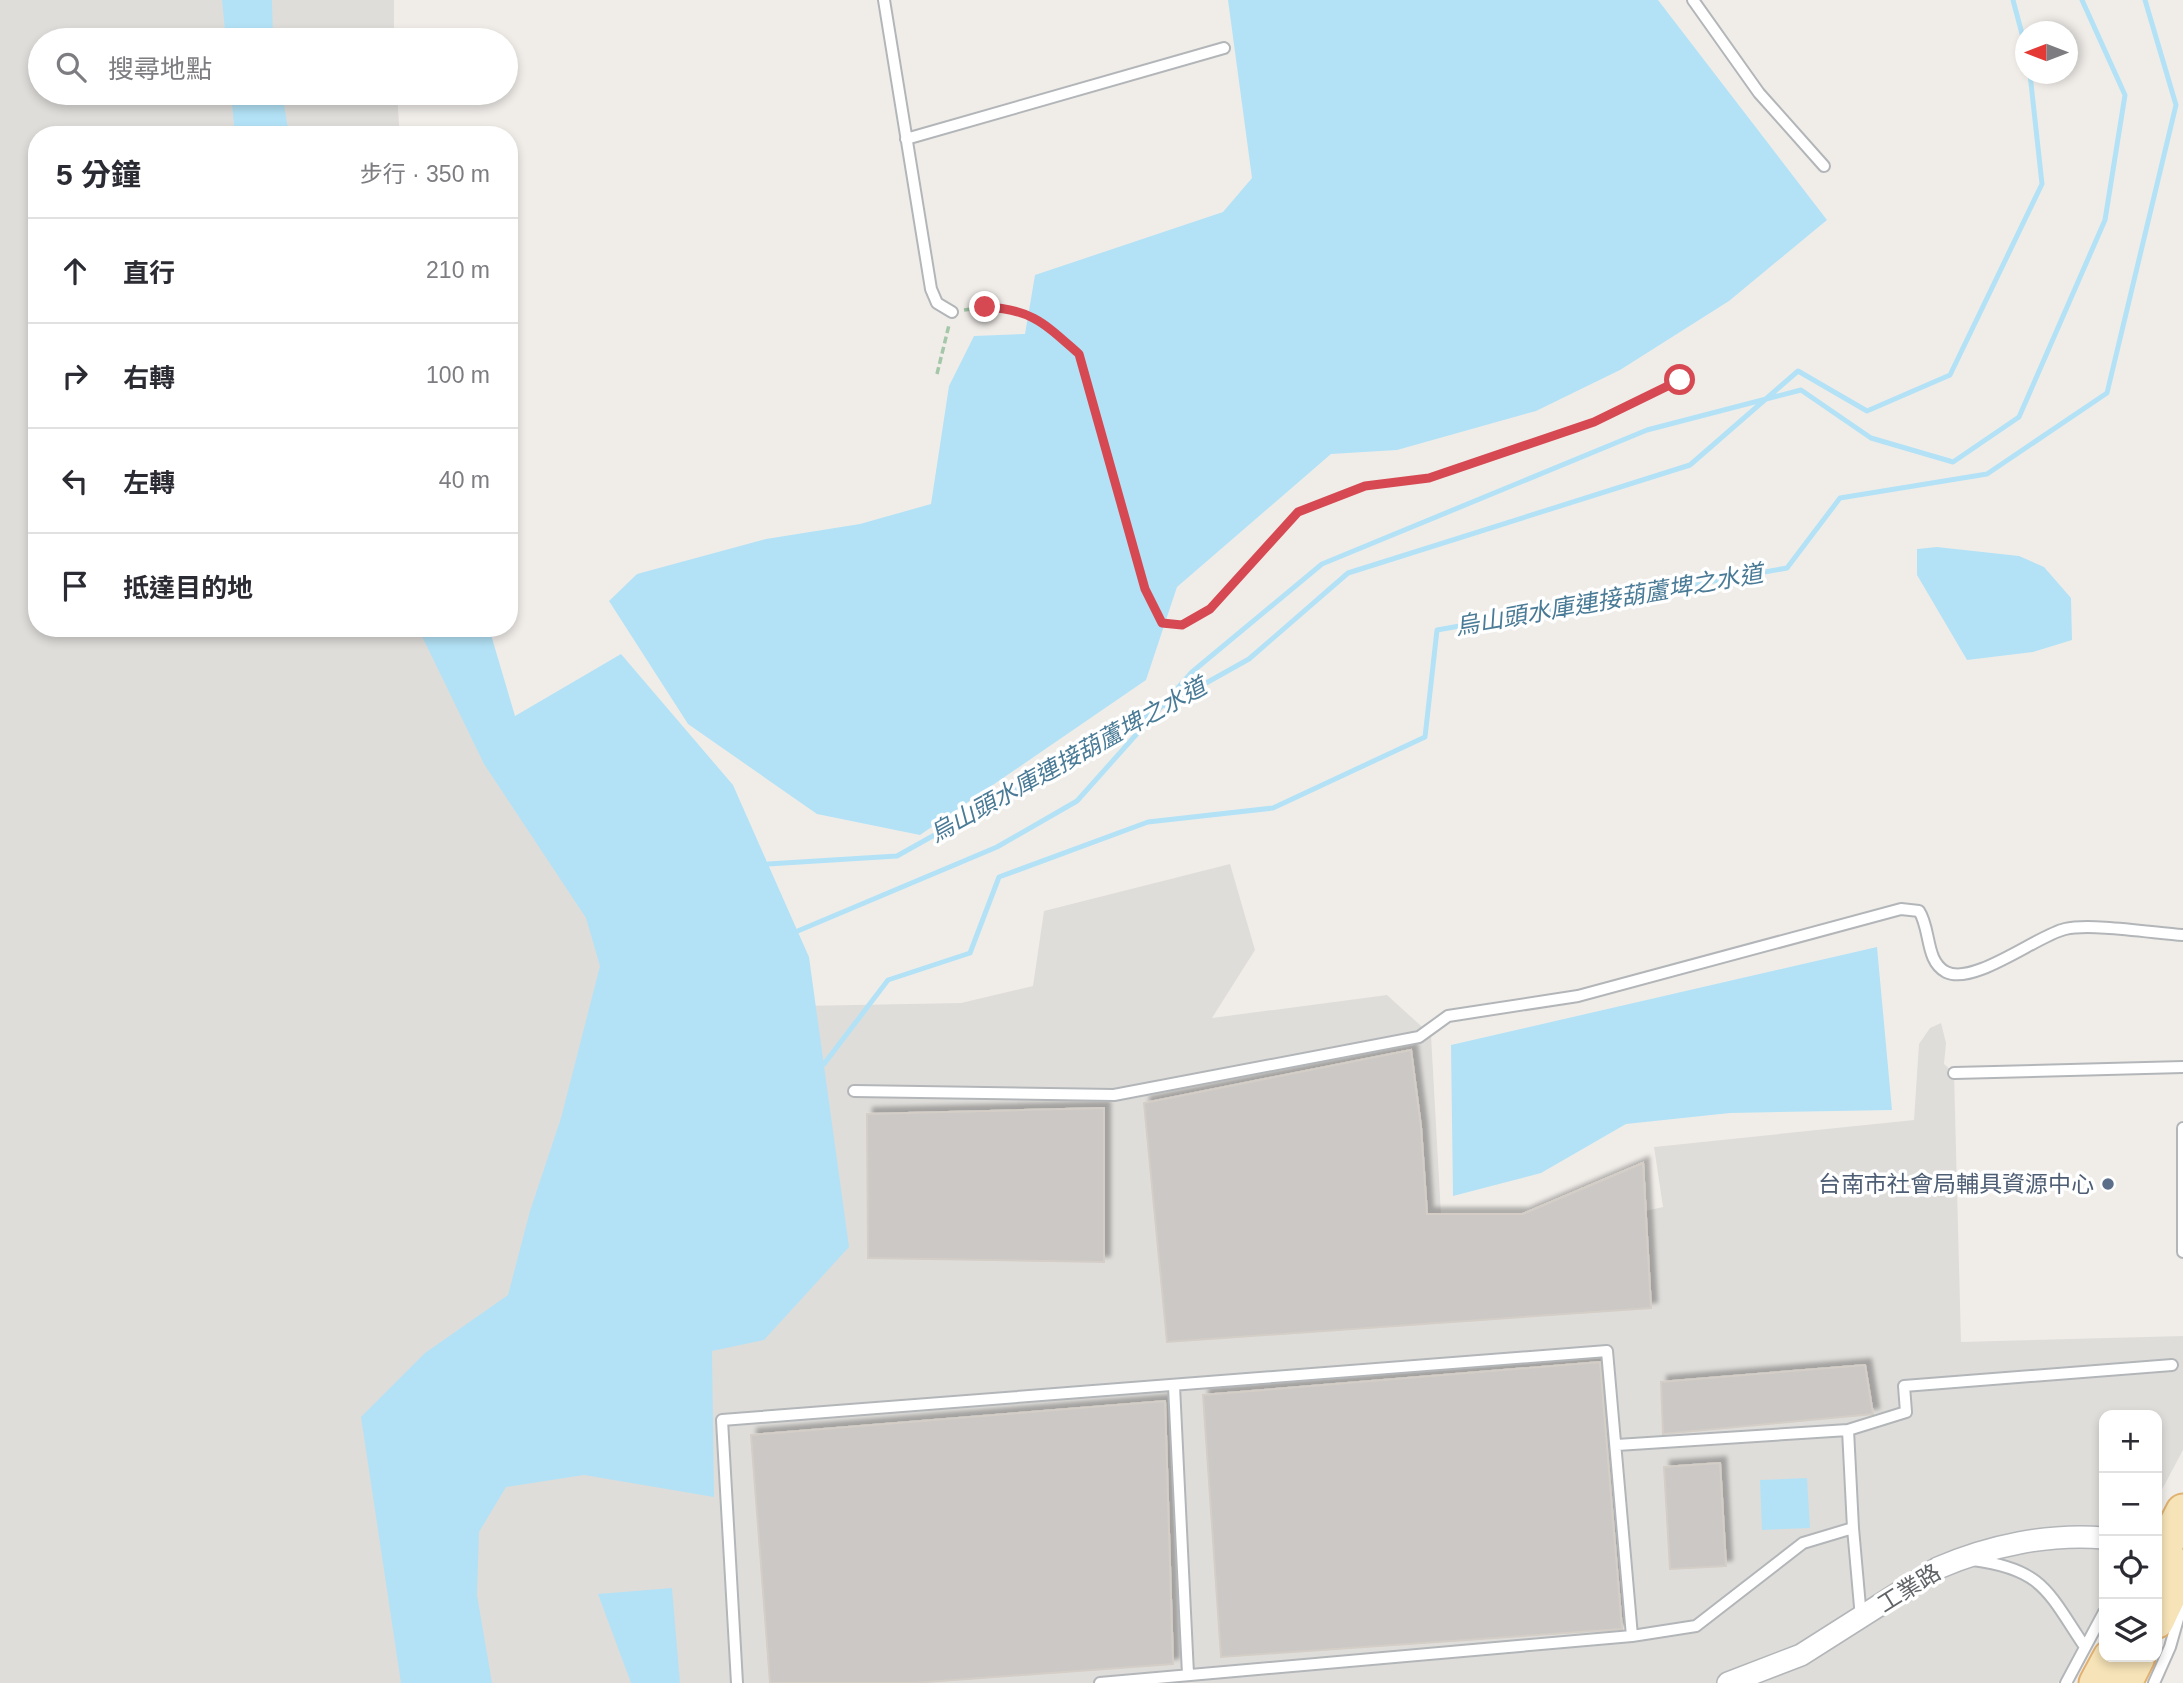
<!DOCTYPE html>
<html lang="zh-TW">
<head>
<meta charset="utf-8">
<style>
	:root { --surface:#fff; --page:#f7f7f7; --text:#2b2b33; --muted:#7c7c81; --line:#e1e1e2 }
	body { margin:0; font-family:Arial,"Noto Sans TC",sans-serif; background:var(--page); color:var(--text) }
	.controls { position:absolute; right:21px; bottom:21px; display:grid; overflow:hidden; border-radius:14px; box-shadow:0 4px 10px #0003 }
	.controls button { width:63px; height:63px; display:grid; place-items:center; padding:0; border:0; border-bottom:2px solid var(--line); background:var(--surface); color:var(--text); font:35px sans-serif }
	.compass { position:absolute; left:2015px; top:21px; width:63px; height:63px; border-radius:50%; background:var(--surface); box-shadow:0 4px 10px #0003; rotate:270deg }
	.stop { position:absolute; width:21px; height:21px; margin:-16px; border:5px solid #d64952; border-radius:50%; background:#fff }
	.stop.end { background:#d64952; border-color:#fff; box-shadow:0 2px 7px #0008 }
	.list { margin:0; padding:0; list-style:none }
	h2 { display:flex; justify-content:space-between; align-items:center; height:91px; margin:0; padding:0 28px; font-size:30px }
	h2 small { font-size:23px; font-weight:400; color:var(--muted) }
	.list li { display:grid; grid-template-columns:46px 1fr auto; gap:21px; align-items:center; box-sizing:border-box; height:105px; padding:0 28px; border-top:2px solid var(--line) }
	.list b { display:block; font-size:26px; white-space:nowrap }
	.list em { font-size:23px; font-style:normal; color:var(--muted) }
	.icon { flex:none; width:38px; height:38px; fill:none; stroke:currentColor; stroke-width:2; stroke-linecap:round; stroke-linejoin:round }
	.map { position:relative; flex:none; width:2183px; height:1683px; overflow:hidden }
	.search { position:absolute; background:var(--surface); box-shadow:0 4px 10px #0003; left:28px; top:28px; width:490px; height:77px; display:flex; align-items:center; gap:18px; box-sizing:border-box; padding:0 24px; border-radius:38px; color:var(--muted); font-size:26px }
	.panel { position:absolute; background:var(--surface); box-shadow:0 4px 10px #0003; left:28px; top:126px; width:490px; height:511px; border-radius:28px }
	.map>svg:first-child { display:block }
</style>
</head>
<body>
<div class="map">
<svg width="2183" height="1683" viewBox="0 0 2183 1683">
	<defs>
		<filter id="shadow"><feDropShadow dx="6" dy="-6" stdDeviation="2" flood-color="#0004"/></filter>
	</defs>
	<rect width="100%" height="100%" fill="#f0ede9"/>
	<path fill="#dfddda" d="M0 0H394V40H40V93H397L399 124V135H37V628H445L651 1009 961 1003 1033 986 1044 911 1230 864 1255 950 1212 1018 1387 995 1431 1035 1442 1233 1559 1231 1663 1207 1654 1147 1914 1120 1919 1044 1930 1028 1941 1023 1946 1043 1944 1064 1954 1073 1961 1342 2183 1336V1450L2157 1499V1415H2104V1597L2058 1683H0Z"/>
	<path fill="#b3e2f6" d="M222 0H272L273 40H226Z
		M1228 0H1658L1827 220 1729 301 1620 370 1536 411 1397 450 1331 454 1177 587 1146 680 920 835 817 814 688 724 609 601 637 574 766 539 860 524 931 504 949 386 974 336 1025 334 1035 275 1223 212 1252 178Z
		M231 93H282L289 135H235Z
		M1937 547 2019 556 2044 567 2071 598 2072 640 2033 652 1967 660 1917 575V549Z
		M418 628H489L515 716 621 654 733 785 809 957 849 1247 764 1340 712 1351 714 1497 584 1475 506 1487 479 1532 477 1595 492 1683H401L361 1417 425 1353 508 1295 530 1211 561 1118 600 966 586 918 484 764Z
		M1877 947 1892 1110 1730 1113 1626 1124 1541 1173 1453 1196 1451 1045Z
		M1807 1478 1810 1528 1762 1530 1760 1480Z
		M672 1588 680 1683H631L598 1594Z"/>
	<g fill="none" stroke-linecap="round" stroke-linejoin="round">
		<path stroke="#b3e2f6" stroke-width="5" d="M2013 0 2025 45
			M1165 706 1249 659 1348 573 1690 465 1798 371 1867 411 1950 375 2042 184 2030 74
			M768 864 897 856 1154 712
			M793 933 997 847 1077 801 1192 672 1322 564 1647 430 1801 390 1871 438 1953 462 2019 417 2105 220 2125 95 2082 0
			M824 1064 888 980 970 953 999 877 1148 822 1273 808 1425 737 1437 630 1787 568 1840 498 1987 474 2107 393 2176 105 2145 0"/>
	</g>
	<path fill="#cbc8c5" stroke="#d4cec7" stroke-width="2" filter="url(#shadow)" d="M1411 1050 1421 1127 1427 1214H1523L1643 1163 1651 1308 1167 1342 1144 1103Z
		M1104 1108V1262L868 1258 867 1114Z
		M1600 1362 1622 1629 1221 1657 1203 1395Z
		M1865 1365 1873 1414 1663 1434 1661 1382Z
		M1165 1401 1173 1664 913 1683H770L751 1435Z
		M1720 1463 1726 1566 1670 1569 1664 1467Z"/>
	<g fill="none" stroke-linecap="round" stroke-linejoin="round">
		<g stroke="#b3b6b9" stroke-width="14">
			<path id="service" d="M884 0 931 289 937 303 952 312
				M1693 0 1759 93 1824 166
				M906 139 1224 48
				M1954 1073 2183 1067
				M854 1091 1114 1095 1419 1037 1448 1016 1578 996 1901 909 1919 911C1931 929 1925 961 1946 972 1974 986 2038 935 2065 929 2091 923 2154 933 2183 935
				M2183 1128V1252
				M1174 1386 1188 1674
				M1848 1430 1853 1528
				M1617 1445 1848 1430 1906 1412 1904 1386 2172 1365
				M1973 1560C2043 1569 2048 1592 2085 1647
				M737 1683 722 1420 1607 1351 1632 1636
				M1100 1683 1632 1636 1696 1626 1803 1543 1853 1528 1861 1618
				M2066 1683 2104 1612
				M2154 1683 2170 1647 2183 1601"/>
		</g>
		<g stroke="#b3b6b9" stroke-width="24">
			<path id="minor" d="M1728 1683 1801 1655 1938 1568C1989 1546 2049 1533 2104 1538"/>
		</g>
		<g stroke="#e2b170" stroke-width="37">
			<path id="primary" d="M2157 1562 2183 1511
				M2157 1621 2183 1566
				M2096 1683 2110 1657
				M2125 1683 2138 1657"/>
		</g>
		<path stroke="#a4c7a9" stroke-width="3.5" stroke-dasharray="7 3.5" stroke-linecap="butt" d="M964 310C1021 303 1038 317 1079 354L1145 589 1162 623 1182 625 1211 609 1298 512 1365 486 1429 478 1594 422 1680 380
			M937 374 949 325"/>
		<use href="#service" stroke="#fff" stroke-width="10"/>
		<use href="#minor" stroke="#fff" stroke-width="21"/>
		<use href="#primary" stroke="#f6e3b7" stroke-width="33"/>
	</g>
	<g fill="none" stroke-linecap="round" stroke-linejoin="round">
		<path stroke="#d64952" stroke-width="9" d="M985 307C1032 309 1045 324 1079 354L1145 589 1162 623 1182 625 1210 609 1298 512 1365 486 1429 478 1594 422 1680 380"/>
	</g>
	<circle fill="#5c6f8a" stroke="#fff" stroke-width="2.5" cx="2108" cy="1184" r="7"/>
	<g text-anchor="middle" stroke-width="7" stroke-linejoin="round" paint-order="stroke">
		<g font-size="23" fill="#4e5e75" stroke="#fff" text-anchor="end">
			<text x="2094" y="1192">台南市社會局輔具資源中心</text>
		</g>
		<g font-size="23" fill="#606467" stroke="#fff">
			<text transform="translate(1909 1588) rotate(-32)" y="8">工業路</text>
		</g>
		<g font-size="24" font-style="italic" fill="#497a96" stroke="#fff">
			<text transform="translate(1609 600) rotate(-10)" y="8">烏山頭水庫連接葫蘆埤之水道</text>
			<text transform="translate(1068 760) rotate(-29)" y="8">烏山頭水庫連接葫蘆埤之水道</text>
		</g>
	</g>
</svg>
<div class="controls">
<button>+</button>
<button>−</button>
<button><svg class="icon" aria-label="locate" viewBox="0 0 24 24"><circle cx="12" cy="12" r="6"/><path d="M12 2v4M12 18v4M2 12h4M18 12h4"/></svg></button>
<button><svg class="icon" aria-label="layers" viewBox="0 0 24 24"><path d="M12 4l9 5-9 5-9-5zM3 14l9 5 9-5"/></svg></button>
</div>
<svg class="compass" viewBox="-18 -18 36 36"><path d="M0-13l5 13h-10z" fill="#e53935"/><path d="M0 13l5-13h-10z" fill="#7c7c81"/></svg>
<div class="stop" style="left:1680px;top:380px"></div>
<div class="stop end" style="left:985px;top:307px"></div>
<div class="search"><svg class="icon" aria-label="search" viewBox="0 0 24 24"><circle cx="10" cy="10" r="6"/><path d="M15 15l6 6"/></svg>搜尋地點</div>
<section class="panel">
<h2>5 分鐘<small>步行 · 350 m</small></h2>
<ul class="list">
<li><svg class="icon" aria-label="ahead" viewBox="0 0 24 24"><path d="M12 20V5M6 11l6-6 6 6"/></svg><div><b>直行</b></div><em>210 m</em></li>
<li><svg class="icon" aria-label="right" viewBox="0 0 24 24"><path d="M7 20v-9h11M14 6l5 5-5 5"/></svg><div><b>右轉</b></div><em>100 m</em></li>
<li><svg class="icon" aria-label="left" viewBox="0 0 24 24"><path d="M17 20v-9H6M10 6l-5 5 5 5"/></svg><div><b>左轉</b></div><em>40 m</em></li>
<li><svg class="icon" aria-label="arrive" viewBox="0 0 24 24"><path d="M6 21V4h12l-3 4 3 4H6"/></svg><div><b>抵達目的地</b></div></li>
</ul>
</section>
</div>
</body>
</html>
